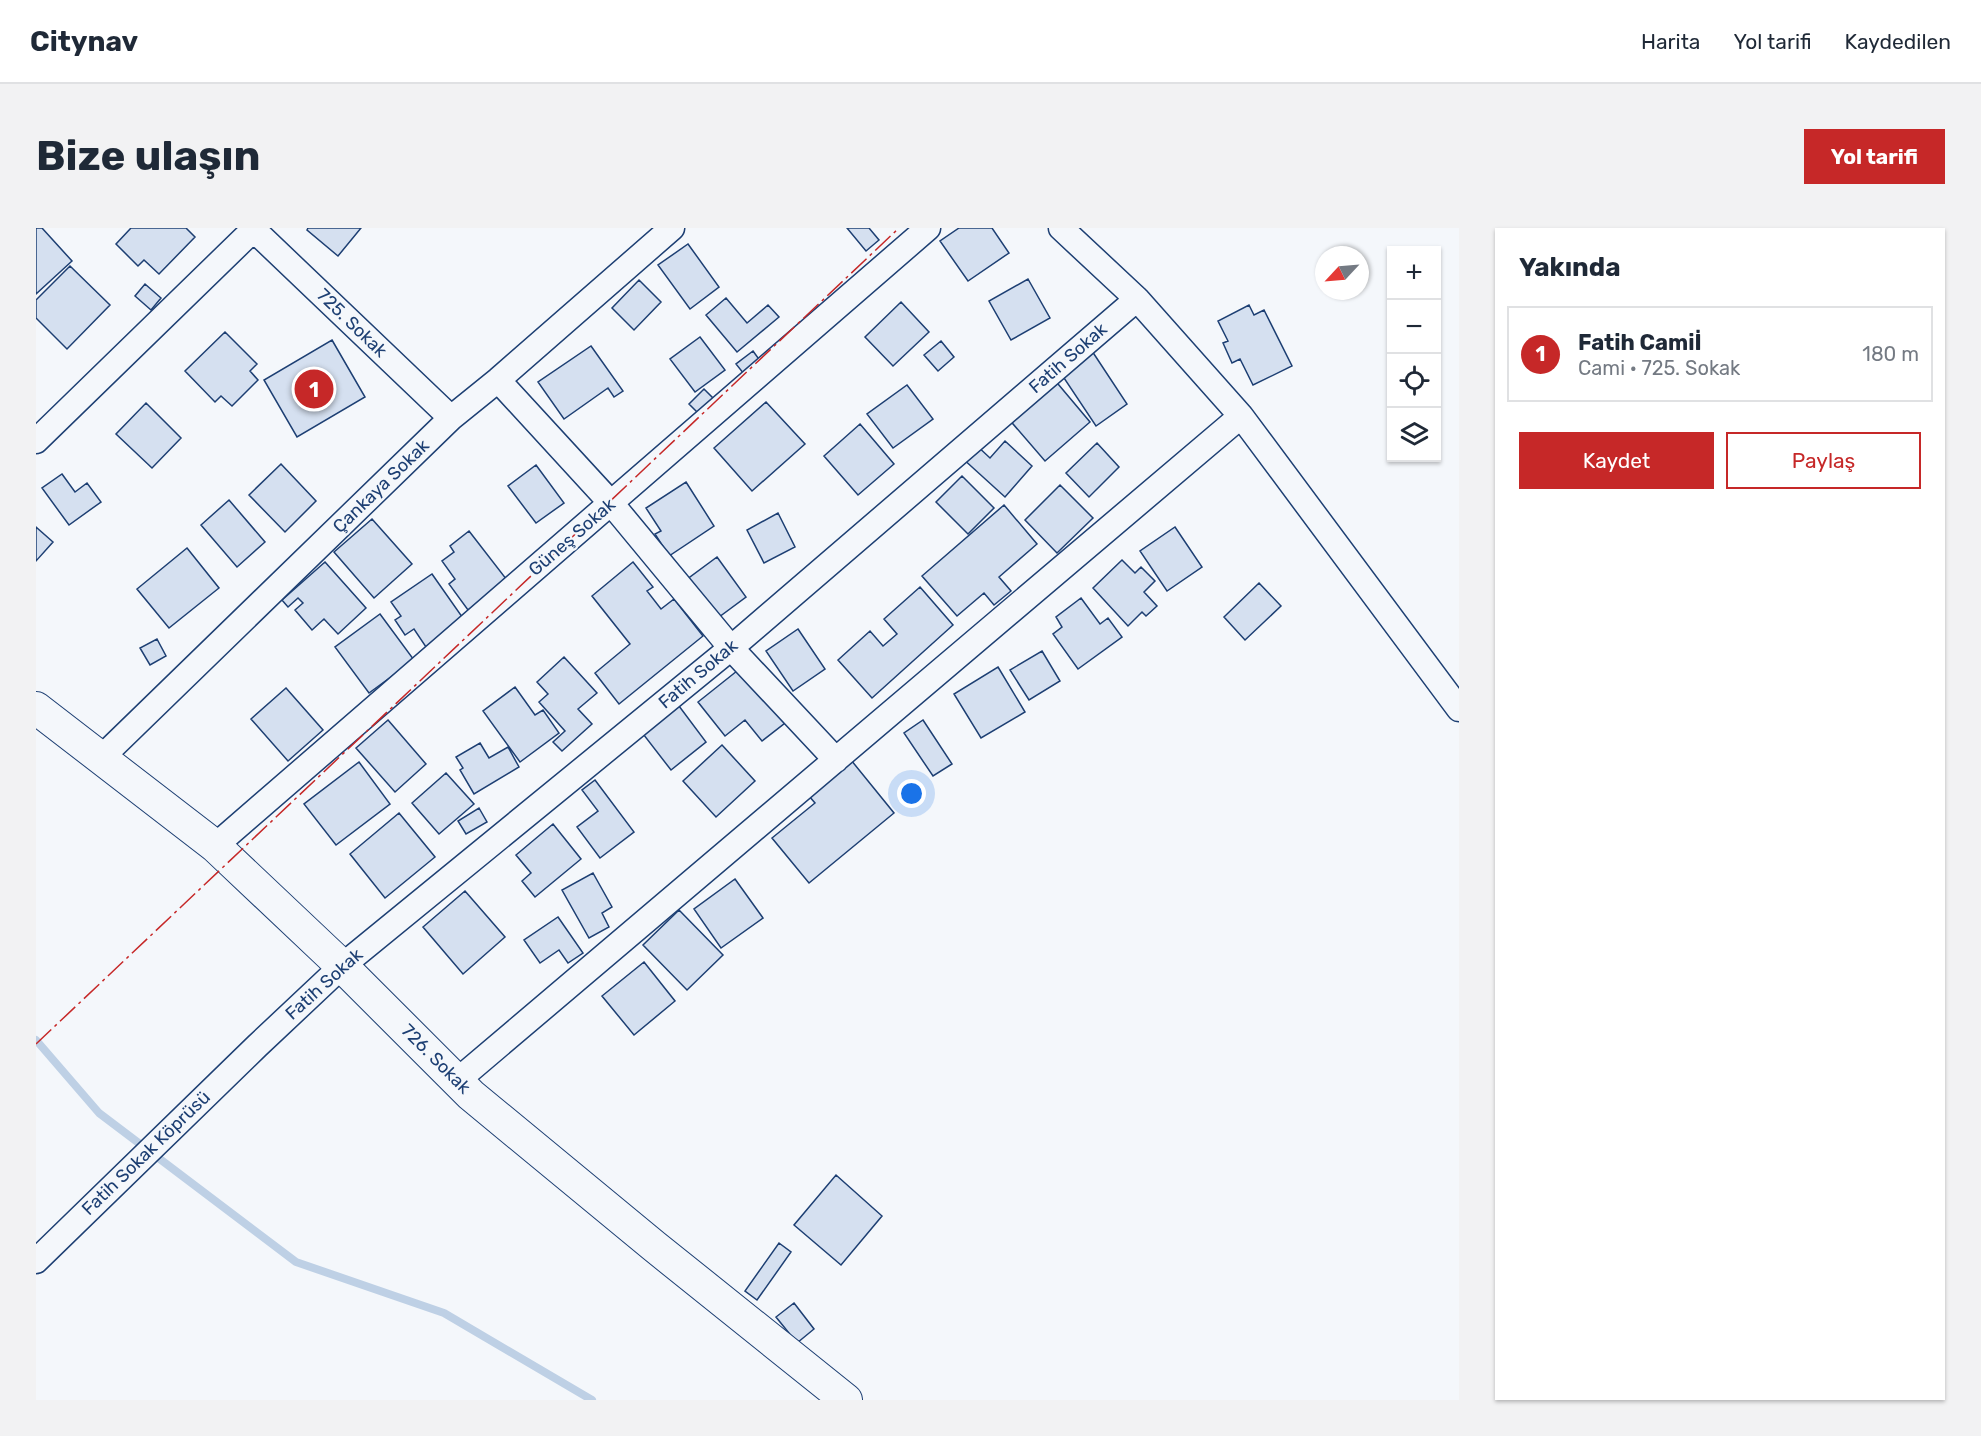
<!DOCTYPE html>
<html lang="tr">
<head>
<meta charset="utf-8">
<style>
	:root { --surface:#fff; --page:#f2f2f3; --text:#1f2937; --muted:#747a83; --line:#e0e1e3; --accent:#c62828 }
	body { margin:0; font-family:Rubik,sans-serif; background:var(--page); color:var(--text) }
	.controls { position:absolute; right:18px; top:18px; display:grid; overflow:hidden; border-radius:0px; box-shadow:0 2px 4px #0004 }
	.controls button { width:54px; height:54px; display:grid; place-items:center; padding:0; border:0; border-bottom:2px solid var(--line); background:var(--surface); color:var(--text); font:30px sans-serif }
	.compass { position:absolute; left:1279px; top:18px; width:54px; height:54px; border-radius:50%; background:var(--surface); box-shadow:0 2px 4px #0004; rotate:244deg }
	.you { position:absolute; left:876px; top:566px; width:21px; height:21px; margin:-15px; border:4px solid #fff; border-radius:50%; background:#1a73e8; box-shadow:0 0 0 9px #1a73e833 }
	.badge { display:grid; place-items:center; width:39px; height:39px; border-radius:50%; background:var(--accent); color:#fff; font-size:20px; font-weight:700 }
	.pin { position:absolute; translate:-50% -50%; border:3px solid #fff; box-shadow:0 2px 6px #0006 }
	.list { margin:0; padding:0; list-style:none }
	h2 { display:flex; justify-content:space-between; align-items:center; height:78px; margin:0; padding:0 24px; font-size:26px }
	h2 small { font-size:20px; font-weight:400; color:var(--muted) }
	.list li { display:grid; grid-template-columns:39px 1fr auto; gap:18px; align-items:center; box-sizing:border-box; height:96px; margin:0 12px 12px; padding:0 12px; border:2px solid var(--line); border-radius:0px }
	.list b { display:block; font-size:22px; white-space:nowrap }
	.list p { margin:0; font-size:20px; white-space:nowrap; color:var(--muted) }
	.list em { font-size:20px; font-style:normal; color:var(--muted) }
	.actions { display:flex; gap:12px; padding:18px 24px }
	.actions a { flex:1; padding:14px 0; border:2px solid var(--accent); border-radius:0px; text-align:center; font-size:21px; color:var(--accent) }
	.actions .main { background:var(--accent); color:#fff }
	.icon { flex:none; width:33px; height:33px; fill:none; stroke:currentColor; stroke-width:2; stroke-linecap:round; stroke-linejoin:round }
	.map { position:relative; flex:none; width:1423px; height:1172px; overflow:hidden; border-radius:0px }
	header { display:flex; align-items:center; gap:36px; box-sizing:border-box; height:84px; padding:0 30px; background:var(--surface); border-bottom:2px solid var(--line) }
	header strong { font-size:28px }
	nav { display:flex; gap:33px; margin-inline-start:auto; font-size:21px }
	.intro { display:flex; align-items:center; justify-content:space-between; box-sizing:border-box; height:144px; padding:0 36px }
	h1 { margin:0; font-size:42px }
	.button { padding:15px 27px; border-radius:0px; background:var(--accent); color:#fff; font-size:21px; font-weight:700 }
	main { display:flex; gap:36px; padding:0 36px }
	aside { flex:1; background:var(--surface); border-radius:0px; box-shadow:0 2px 4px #0004 }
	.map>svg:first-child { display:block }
</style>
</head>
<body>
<header>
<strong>Citynav</strong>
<nav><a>Harita</a><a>Yol tarifi</a><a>Kaydedilen</a></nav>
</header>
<div class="intro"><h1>Bize ulaşın</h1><a class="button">Yol tarifi</a></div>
<main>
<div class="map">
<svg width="1423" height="1172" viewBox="0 0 1423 1172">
	<rect width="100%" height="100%" fill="#f4f7fb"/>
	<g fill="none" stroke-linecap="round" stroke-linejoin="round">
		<path stroke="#bed0e5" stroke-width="8" d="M0 812 63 885 260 1034 408 1085 556 1172"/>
	</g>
	<path fill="#d5e0f0" stroke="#1d3f73" stroke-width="1.5" d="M0 0H6L36 33 0 66Z
		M95 0H150L159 9 123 46 108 32 102 38 80 16Z
		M272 0H325L302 28 271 2Z
		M811 0H833L843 12 830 23Z
		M923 0H956L973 25 932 53 904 13Z
		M652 16 683 59 654 81 622 37Z
		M34 38 74 77 31 121 0 90V72Z
		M992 51 1014 90 975 112 953 73Z
		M603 52 625 74 598 102 576 80Z
		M109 56 125 70 115 82 99 68Z
		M690 70 711 95 732 77 743 89 701 124 670 87Z
		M865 74 893 104 857 138 829 109Z
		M1213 77 1218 87 1228 82 1256 138 1217 157 1204 131 1196 135 1187 115 1192 113 1182 93Z
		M189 104 221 136 214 143 222 152 196 178 185 168 179 174 149 143Z
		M664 109 689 142 659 164 634 131Z
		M296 112 329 169 261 209 228 152Z
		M905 113 918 129 902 143 888 127Z
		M555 118 587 163 578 169 572 160 528 191 502 154Z
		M717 123 725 134 708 146 700 136Z
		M1056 123 1091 176 1060 198 1024 144Z
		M1017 150 1054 194 1009 233 971 189Z
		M871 157 897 191 857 220 831 186Z
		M668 161 679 172 664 187 653 176Z
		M730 174 769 216 716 263 678 220Z
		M110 175 145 210 116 240 80 206Z
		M824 196 858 236 822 267 788 228Z
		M969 213 996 238 969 269 925 229 938 215 954 230Z
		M1061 215 1083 239 1053 269 1030 245Z
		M245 236 280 273 249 304 213 267Z
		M500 237 528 275 500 295 472 258Z
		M26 246 39 264 51 255 65 274 33 297 6 260Z
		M926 248 958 280 932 306 900 274Z
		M650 254 678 298 633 328 619 306 625 303 610 280Z
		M1024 257 1057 290 1021 325 989 292Z
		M193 272 229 314 201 339 165 297Z
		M968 277 1001 316 963 349 975 363 958 377 948 365 921 388 886 348Z
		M742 285 759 319 728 335 711 302Z
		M336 291 376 336 338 370 298 324Z
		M0 299 17 314 0 333Z
		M1139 299 1166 339 1131 363 1104 323Z
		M433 303 471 352 432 382 413 356 419 351 406 333 418 324 414 318Z
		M151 320 183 360 133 400 101 361Z
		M681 329 710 369 679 392 650 352Z
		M1086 332 1099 345 1105 339 1119 353 1108 364 1121 378 1110 388 1106 384 1092 398 1057 360Z
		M289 334 330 380 302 406 288 391 276 402 259 382 267 375 262 370 252 379 246 372Z
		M597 334 617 359 611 363 625 381 638 371 667 408 583 476 559 445 594 416 556 368Z
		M396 346 429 393 390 419 378 401 369 407 359 392 365 388 355 374Z
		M1223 355 1245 378 1209 412 1188 389Z
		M884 359 917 397 836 470 802 432 834 403 847 418 861 406 848 391Z
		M1045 370 1064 396 1072 390 1086 409 1042 441 1017 406 1026 399 1020 389Z
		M344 386 378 432 333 465 299 419Z
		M762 401 789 441 757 463 730 423Z
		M121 411 130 428 114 437 104 420Z
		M1006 423 1024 453 993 472 974 442Z
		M528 429 561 465 542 481 556 496 526 523 517 514 529 503 503 474 512 466 501 454Z
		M706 439 749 495 726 513 709 492 689 508 662 474Z
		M962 439 989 484 945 510 918 466Z
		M479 459 499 487 507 482 523 505 484 534 447 483Z
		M250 460 287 502 252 533 215 491Z
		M640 474 670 514 635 542 604 502Z
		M352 492 390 536 359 564 320 520Z
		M887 492 916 536 897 548 868 505Z
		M444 515 453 530 472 519 483 539 438 566 424 542 427 540 420 529Z
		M686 517 719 553 680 589 647 553Z
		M815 532 858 585 773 655 736 610 779 575 773 568Z
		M323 534 354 576 300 617 268 576Z
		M410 545 438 576 403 606 376 575Z
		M559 552 598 604 564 630 541 599 562 583 546 562Z
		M443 580 451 594 430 606 422 593Z
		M363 585 399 629 349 670 314 626Z
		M517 596 545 631 499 669 486 653 495 645 480 627Z
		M557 645 576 679 566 685 573 699 553 710 526 662Z
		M699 651 727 690 685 720 658 681Z
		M429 663 469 709 427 746 387 699Z
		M643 682 687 727 651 762 607 717Z
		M522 689 547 725 532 735 523 722 504 735 488 712Z
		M608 734 639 773 598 807 566 768Z
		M800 947 846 988 805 1037 758 997Z
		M743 1015 755 1024 721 1072 709 1063Z
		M758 1075 778 1101 761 1115 740 1089Z"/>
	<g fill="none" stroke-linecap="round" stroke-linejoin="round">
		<g stroke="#1d3f73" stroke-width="27">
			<path id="minor" d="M216 0 415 190
				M1025 0 1101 71 1205 188 1423 481
				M462 152 575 275 695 420 800 532
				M0 213 219 0
				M65 530 415 190 462 152 636 0
				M179 618 892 0
				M422 852 1205 188
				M0 1033 221 818 306 738 695 420 1101 71"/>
		</g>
		<g stroke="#1d3f73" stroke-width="34">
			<path id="tertiary" d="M0 480 179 618 306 738 435 867 618 1018 810 1172"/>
		</g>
		<use href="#minor" stroke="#f4f7fb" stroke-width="24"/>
		<use href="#tertiary" stroke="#f4f7fb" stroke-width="32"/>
		<path stroke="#c62828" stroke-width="1.5" stroke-dasharray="21 4.5 3 4.5" stroke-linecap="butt" d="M0 816 863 0"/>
	</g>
	<g text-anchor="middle" stroke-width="4.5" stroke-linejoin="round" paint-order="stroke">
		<g font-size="18" fill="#1d3f73" stroke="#f4f7fb">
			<text transform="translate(316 95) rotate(44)" y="6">725. Sokak</text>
			<text transform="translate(1032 130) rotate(-41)" y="6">Fatih Sokak</text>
			<text transform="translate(345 258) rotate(-44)" y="6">Çankaya Sokak</text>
			<text transform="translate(536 309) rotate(-41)" y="6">Güneş Sokak</text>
			<text transform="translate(662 446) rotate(-40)" y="6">Fatih Sokak</text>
			<text transform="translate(288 756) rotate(-42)" y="6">Fatih Sokak</text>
			<text transform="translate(400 831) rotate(45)" y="6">726. Sokak</text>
			<text transform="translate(110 925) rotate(-44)" y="6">Fatih Sokak Köprüsü</text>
		</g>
	</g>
</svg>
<div class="controls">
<button>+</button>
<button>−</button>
<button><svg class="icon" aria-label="locate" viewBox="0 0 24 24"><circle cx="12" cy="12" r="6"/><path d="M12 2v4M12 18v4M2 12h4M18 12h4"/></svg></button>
<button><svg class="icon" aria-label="layers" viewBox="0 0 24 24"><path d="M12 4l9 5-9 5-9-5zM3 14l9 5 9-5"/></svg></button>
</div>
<svg class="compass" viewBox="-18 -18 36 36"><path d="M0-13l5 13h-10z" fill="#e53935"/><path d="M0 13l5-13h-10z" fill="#747a83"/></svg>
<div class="you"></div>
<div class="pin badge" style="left:278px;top:161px">1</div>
</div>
<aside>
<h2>Yakında<small></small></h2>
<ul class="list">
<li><span class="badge">1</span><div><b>Fatih Camiİ</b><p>Cami · 725. Sokak</p></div><em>180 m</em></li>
</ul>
<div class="actions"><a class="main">Kaydet</a><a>Paylaş</a></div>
</aside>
</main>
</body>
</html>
